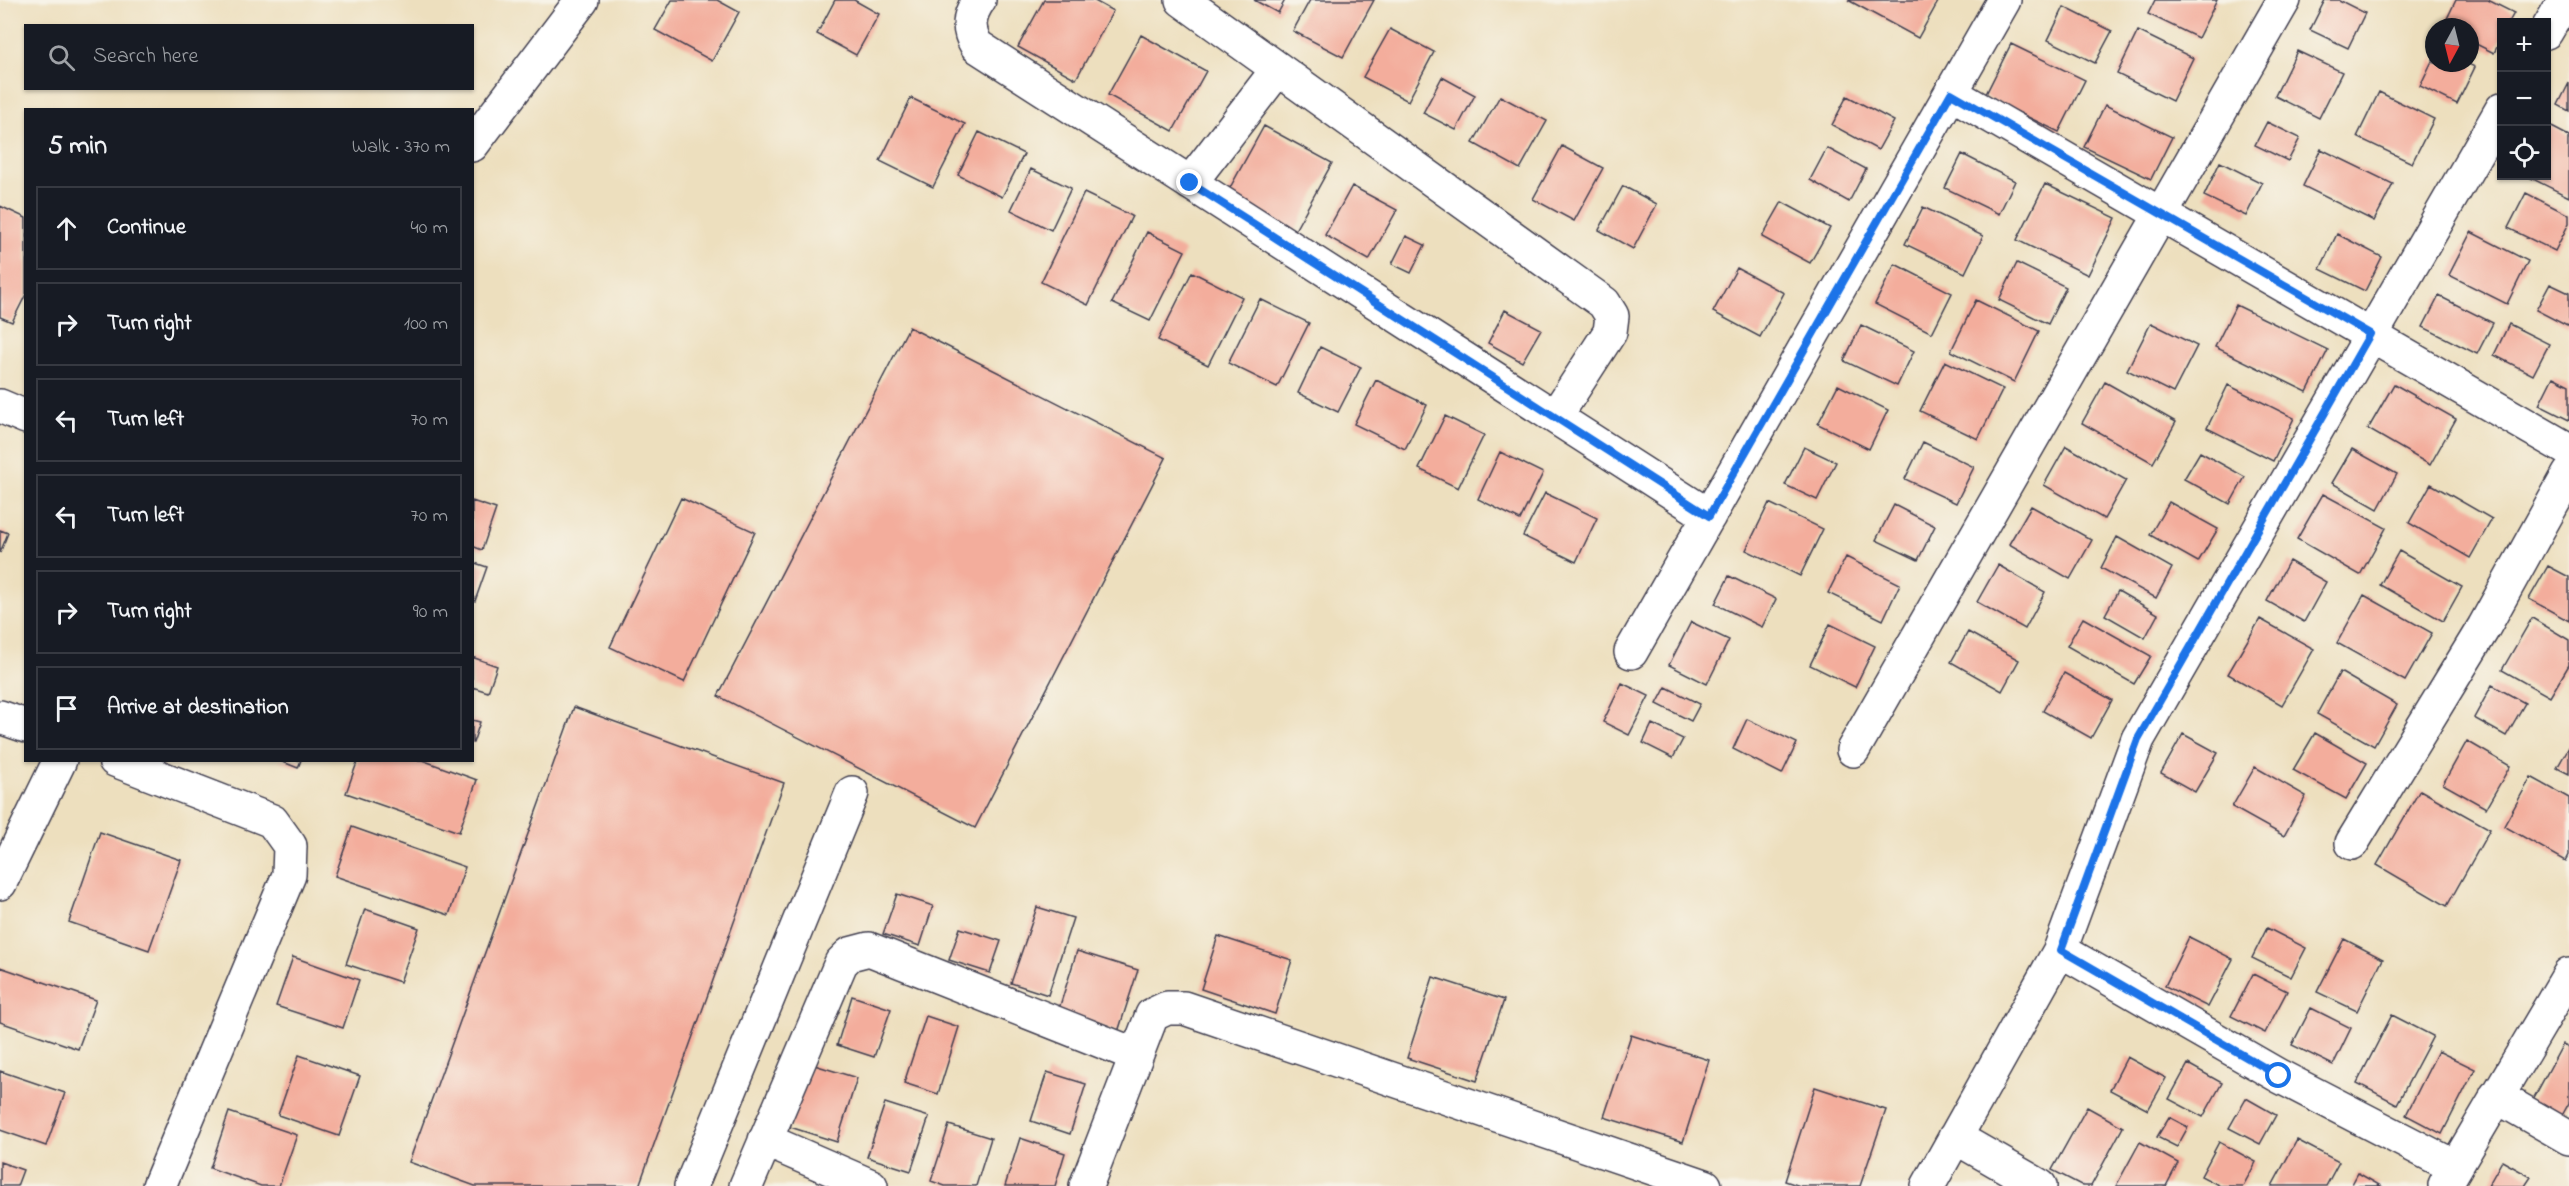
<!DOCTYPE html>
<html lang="en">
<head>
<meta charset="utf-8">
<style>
	:root { --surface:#171b24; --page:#20242c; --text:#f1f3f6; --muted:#9ea1a6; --line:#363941 }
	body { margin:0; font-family:"Indie Flower",sans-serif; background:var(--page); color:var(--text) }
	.controls { position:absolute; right:18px; top:18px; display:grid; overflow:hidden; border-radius:0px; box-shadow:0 2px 4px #0004 }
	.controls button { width:54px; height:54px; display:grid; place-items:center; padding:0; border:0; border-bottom:2px solid var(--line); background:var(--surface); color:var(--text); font:30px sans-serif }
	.compass { position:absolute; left:2425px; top:18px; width:54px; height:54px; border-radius:50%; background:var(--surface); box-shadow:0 2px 4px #0004; rotate:187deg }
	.stop { position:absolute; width:18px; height:18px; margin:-14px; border:4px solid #1a73e8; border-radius:50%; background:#fff }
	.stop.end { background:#1a73e8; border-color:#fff; box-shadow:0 2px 6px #0008 }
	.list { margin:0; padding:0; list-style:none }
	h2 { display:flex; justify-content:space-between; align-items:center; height:78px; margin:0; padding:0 24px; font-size:26px }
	h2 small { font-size:20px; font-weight:400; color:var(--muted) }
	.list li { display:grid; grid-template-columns:39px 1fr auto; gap:18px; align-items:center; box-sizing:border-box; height:84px; margin:0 12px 12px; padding:0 12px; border:2px solid var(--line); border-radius:0px }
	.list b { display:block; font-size:22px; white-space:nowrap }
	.list em { font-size:20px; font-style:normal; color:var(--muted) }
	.icon { flex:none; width:33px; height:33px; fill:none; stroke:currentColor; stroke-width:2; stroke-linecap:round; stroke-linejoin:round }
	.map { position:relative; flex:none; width:2569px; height:1186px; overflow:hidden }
	.search { position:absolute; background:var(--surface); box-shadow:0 2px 4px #0004; left:24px; top:24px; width:450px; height:66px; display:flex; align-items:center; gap:15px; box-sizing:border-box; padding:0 21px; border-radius:0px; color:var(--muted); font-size:22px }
	.panel { position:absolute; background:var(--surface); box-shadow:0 2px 4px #0004; left:24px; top:108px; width:450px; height:654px; border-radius:0px }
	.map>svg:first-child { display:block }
</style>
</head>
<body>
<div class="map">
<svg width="2569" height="1186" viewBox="0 0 2569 1186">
	<rect width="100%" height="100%" fill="#f7f3e8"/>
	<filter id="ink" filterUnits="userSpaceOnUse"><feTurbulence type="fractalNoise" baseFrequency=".0167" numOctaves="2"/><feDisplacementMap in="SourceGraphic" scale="12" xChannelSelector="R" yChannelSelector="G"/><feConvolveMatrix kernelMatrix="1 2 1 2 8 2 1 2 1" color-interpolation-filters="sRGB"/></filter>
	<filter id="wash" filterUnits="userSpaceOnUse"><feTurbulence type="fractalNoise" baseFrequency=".008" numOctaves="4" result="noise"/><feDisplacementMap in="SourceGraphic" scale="24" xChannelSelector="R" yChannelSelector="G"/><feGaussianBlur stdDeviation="1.35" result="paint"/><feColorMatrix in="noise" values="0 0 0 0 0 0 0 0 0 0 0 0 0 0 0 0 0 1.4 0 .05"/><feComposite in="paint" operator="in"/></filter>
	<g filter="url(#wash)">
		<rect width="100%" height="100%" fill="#eddfbe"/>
		<g id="blocks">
			<path fill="#f3ad9c" d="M672 0H717L739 12 712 61 655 30Z
				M835 0H854L879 14 856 55 817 34Z
				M1044 0H1093L1113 11 1076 79 1018 47Z
				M1254 0H1285L1278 13Z
				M1310 0H1374L1343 57 1293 31Z
				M1848 0H1939L1918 38Z
				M2155 0H2217L2198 38 2148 14Z
				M2325 0H2339L2365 13 2348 48 2310 30Z
				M2456 0H2488L2514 13 2509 22H2502V37L2494 53 2470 41V27H2443Z
				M2064 7 2112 31 2095 63 2048 40Z
				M1390 29 1434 52 1408 101 1363 77Z
				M2138 31 2193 58 2172 101 2117 74Z
				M1141 35 1206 71 1173 131 1108 95Z
				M2011 44 2085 80 2059 132 1985 96Z
				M2297 51 2342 72 2319 118 2275 96Z
				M2434 57V63H2466L2475 67 2457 104 2420 86Z
				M1442 77 1475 95 1456 130 1423 113Z
				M2569 83V111L2558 105Z
				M2379 92 2434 119 2412 163 2357 137Z
				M1500 96 1547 121 1520 169 1473 143Z
				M1847 96 1894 121 1878 150 1832 125Z
				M911 98 965 124 933 187 880 161Z
				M2105 105 2172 137 2151 179 2084 147Z
				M2267 122 2300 138 2288 161 2255 145Z
				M2546 124 2569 136V197L2527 176H2546Z
				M1264 126 1332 163 1294 232 1226 195Z
				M979 132 1024 154 1002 197 958 175Z
				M1562 146 1603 168 1574 221 1533 199Z
				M1827 148 1866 169 1849 202 1810 180Z
				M2321 149 2393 184 2374 221 2303 186Z
				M1962 154 2015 181 1999 214 1945 188Z
				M2220 162 2262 183 2246 216 2204 196Z
				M1031 169 1071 188 1051 230 1011 210Z
				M2045 184 2116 218 2088 275 2017 240Z
				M1352 186 1397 210 1369 260 1325 235Z
				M1623 186 1657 204 1633 249 1599 230Z
				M1084 193 1132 216 1088 305 1041 282Z
				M2526 193 2569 215V223L2555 251 2508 228Z
				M1782 202 1830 228 1810 263 1762 237Z
				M0 206 26 218V294L12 322 0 317Z
				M1923 207 1983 236 1965 273 1905 244Z
				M1147 232 1185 251 1150 321 1112 303Z
				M2471 232 2528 261 2507 304 2449 275Z
				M2337 234 2382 257 2365 291 2320 269Z
				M1406 236 1425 245 1411 273 1392 264Z
				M2017 263 2066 287 2048 324 1999 300Z
				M1895 264 1952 293 1932 333 1875 304Z
				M1737 268 1784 293 1760 337 1713 312Z
				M1192 272 1242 297 1208 365 1158 340Z
				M2550 284 2569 293V327L2536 310Z
				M2439 296 2493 323 2477 354 2423 327Z
				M1260 299 1309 323 1277 387 1228 363Z
				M1976 300 2039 331 2014 382 1951 351Z
				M2236 305 2328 350 2307 392 2215 347Z
				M1505 310 1541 329 1522 362 1488 343Z
				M2151 323 2197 346 2173 393 2127 370Z
				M2509 324 2549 344 2533 375 2494 355Z
				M1861 325 1914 351 1897 386 1844 361Z
				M909 327 1166 458 975 828 718 696Z
				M1320 347 1361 367 1338 412 1298 393Z
				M1945 361 2003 389 1978 439 1920 411Z
				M2553 377 2569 385V420L2539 405Z
				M1376 380 1427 405 1405 449 1354 424Z
				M2105 382 2176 422 2153 463 2082 423Z
				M2394 384 2456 419 2430 465 2368 429Z
				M1838 385 1888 410 1869 449 1818 424Z
				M2228 385 2294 418 2273 461 2207 428Z
				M1445 416 1484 435 1458 488 1419 469Z
				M1923 442 1974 467 1956 503 1905 479Z
				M2066 446 2126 480 2104 519 2044 485Z
				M1804 447 1836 462 1817 500 1785 485Z
				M2352 449 2397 474 2378 509 2332 483Z
				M1500 452 1543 473 1520 520 1478 499Z
				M2200 452 2245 477 2230 504 2184 479Z
				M2431 484 2492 519 2470 558 2409 523Z
				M1545 493 1597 518 1576 562 1523 536Z
				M2323 494 2386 528 2360 575 2297 539Z
				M681 498 755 532 684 682 610 647Z
				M472 501 496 509 482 550 472 546Z
				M2169 502 2218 529 2198 562 2150 535Z
				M1769 503 1823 529 1800 576 1746 550Z
				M1894 505 1935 526 1918 560 1876 540Z
				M2031 506 2092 540 2070 579 2009 544Z
				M0 530 8 533 0 553Z
				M2117 537 2172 568 2156 598 2101 568Z
				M2399 551 2462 587 2443 621 2380 585Z
				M1846 557 1900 584 1883 620 1828 593Z
				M2289 561 2326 582 2304 622 2267 601Z
				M472 562 487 567 475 601 472 600Z
				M1998 565 2045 592 2025 629 1977 602Z
				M2548 566 2569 577V621L2529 599Z
				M1729 576 1776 599 1762 627 1715 604Z
				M2118 591 2158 614 2145 638 2105 615Z
				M2364 595 2432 633 2405 681 2337 643Z
				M2083 618 2151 656 2134 684 2067 646Z
				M2532 618 2569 640V665L2550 697 2502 670Z
				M2260 619 2314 649 2282 705 2228 674Z
				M1691 622 1729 640 1707 684 1669 665Z
				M1830 624 1875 646 1855 687 1810 665Z
				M1968 632 2019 660 2002 691 1951 662Z
				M472 657 497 666 488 692 472 687Z
				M2340 672 2397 705 2374 746 2317 714Z
				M2064 673 2112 700 2091 738 2043 711Z
				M1622 683 1649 696 1629 735 1603 722Z
				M2492 685 2525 703 2506 736 2474 718Z
				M1666 687 1700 704 1691 721 1657 704Z
				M574 707 784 783 639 1186H475L409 1162Z
				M1747 719 1797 743 1782 774 1733 749Z
				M472 720 480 722 473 743H472Z
				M1652 724 1683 739 1673 758 1643 743Z
				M2315 733 2367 763 2346 799 2293 770Z
				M2183 734 2218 753 2195 792 2161 773Z
				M2467 741 2510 766 2486 808 2443 784Z
				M2569 747V774L2557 768Z
				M278 760H301L298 768Z
				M358 760H422L477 780 459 832 346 793Z
				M2255 767 2306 796 2284 836 2232 807Z
				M2531 777 2569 798V855L2566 861 2504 826Z
				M2420 790 2490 829 2447 906 2377 865Z
				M352 827 465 867 449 915 335 876Z
				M100 832 181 860 149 950 69 922Z
				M897 894 933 906 920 946 883 934Z
				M1037 907 1073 918 1048 995 1011 983Z
				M365 909 419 928 400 982 346 964Z
				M960 928 1001 941 990 973 949 960Z
				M2267 928 2306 948 2291 977 2252 958Z
				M1218 936 1292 960 1275 1014 1201 989Z
				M2189 937 2233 959 2208 1007 2165 986Z
				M2344 939 2383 959 2357 1011 2317 992Z
				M1077 951 1138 970 1118 1032 1058 1012Z
				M293 957 359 980 343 1028 276 1006Z
				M0 967 96 1000 78 1049 0 1022Z
				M2253 974 2287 991 2265 1033 2231 1016Z
				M1433 977 1504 1000 1477 1081 1407 1058Z
				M852 996 891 1009 874 1057 837 1045Z
				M2311 1008 2351 1028 2333 1065 2292 1045Z
				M2392 1015 2433 1036 2397 1104 2357 1083Z
				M926 1016 959 1027 938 1094 904 1083Z
				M1631 1035 1709 1060 1683 1142 1604 1117Z
				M2563 1044 2569 1047V1103L2560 1119 2531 1103Z
				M2438 1051 2475 1069 2442 1134 2406 1115Z
				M299 1055 360 1076 339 1136 278 1115Z
				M2127 1057 2166 1078 2148 1110 2110 1090Z
				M811 1064 857 1078 837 1142 790 1127Z
				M2188 1064 2222 1083 2203 1117 2169 1099Z
				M0 1071 65 1093 46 1146 0 1130Z
				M1047 1072 1086 1084 1070 1134 1031 1121Z
				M1815 1087 1886 1110 1860 1186H1800L1785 1181Z
				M2246 1098 2276 1115 2260 1144 2229 1128Z
				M885 1103 929 1117 911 1171 867 1157Z
				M2087 1107 2123 1127 2091 1186H2083L2052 1170Z
				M229 1112 297 1135 279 1186H261L210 1168Z
				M2169 1117 2188 1127 2177 1147 2157 1137Z
				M949 1125 991 1138 976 1186H945L931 1181Z
				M1020 1138 1065 1153 1055 1186H1005Z
				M2297 1140 2339 1162 2326 1186H2272Z
				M2140 1142 2178 1163 2166 1186H2116Z
				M2219 1142 2256 1162 2243 1186H2220L2201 1176Z
				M2502 1161 2531 1177 2525 1186H2488Z
				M0 1162 23 1170 17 1186H0Z
				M2358 1173 2381 1186H2351Z"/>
		</g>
	</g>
	<g filter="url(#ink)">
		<use href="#blocks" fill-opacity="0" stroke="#403e4f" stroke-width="1.5"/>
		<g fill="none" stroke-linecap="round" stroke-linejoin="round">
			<g stroke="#403e4f" stroke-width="36">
				<path id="street" d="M979 0C968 16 967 29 977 46L1709 516
					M1182 0 1604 303 1612 316 1610 332 1555 417
					M2546 32 2565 0
					M1951 93 2569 450
					M472 145 582 0
					M1190 183 1278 69
					M0 406 26 417
					M1631 652 2004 0
					M0 717 26 726
					M1853 750 2284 0
					M115 760 272 821 290 846 289 875 159 1186
					M2352 843 2484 627 2569 474
					M0 883 60 760
					M2060 950 2138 739 2502 109
					M2496 1096 2569 1138
					M1955 1137 2040 1186
					M765 1140 871 1186
					M2445 1185 2569 975
					M691 1186 852 793
					M746 1186 841 963 850 954 869 949 1136 1055
					M1086 1186 1152 1015 1167 1008H1184L1705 1186
					M1928 1186 2060 950 2279 1076 2455 1167"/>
			</g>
			<use href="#street" stroke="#fff" stroke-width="33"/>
		</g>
	</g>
	<g fill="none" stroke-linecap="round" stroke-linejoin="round" filter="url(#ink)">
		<path stroke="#1a73e8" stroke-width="8" d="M1190 183 1709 516 1951 93 2370 334 2138 739 2061 950 2279 1076"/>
	</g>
</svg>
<div class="controls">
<button>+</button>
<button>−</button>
<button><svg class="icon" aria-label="locate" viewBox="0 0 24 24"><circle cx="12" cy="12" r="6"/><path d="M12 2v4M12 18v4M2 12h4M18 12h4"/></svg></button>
</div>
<svg class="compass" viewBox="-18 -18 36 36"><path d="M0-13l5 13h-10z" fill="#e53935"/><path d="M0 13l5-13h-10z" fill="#9ea1a6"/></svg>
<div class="stop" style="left:2279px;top:1076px"></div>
<div class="stop end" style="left:1190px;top:183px"></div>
<div class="search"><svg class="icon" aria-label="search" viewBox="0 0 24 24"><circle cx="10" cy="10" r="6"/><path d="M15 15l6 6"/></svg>Search here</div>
<section class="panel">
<h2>5 min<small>Walk · 370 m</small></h2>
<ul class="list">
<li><svg class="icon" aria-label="ahead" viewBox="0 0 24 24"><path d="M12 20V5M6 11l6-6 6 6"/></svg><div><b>Continue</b></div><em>40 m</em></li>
<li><svg class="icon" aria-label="right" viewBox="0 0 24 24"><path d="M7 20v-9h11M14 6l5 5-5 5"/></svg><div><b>Turn right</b></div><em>100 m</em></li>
<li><svg class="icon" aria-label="left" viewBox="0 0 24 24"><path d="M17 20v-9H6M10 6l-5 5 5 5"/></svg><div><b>Turn left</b></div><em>70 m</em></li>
<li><svg class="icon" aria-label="left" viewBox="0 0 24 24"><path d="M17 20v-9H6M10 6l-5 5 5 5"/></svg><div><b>Turn left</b></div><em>70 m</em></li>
<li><svg class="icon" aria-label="right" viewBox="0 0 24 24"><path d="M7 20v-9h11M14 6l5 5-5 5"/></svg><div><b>Turn right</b></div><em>90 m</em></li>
<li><svg class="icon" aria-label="arrive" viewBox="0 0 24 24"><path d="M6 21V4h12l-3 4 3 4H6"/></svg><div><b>Arrive at destination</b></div></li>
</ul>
</section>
</div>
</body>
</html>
